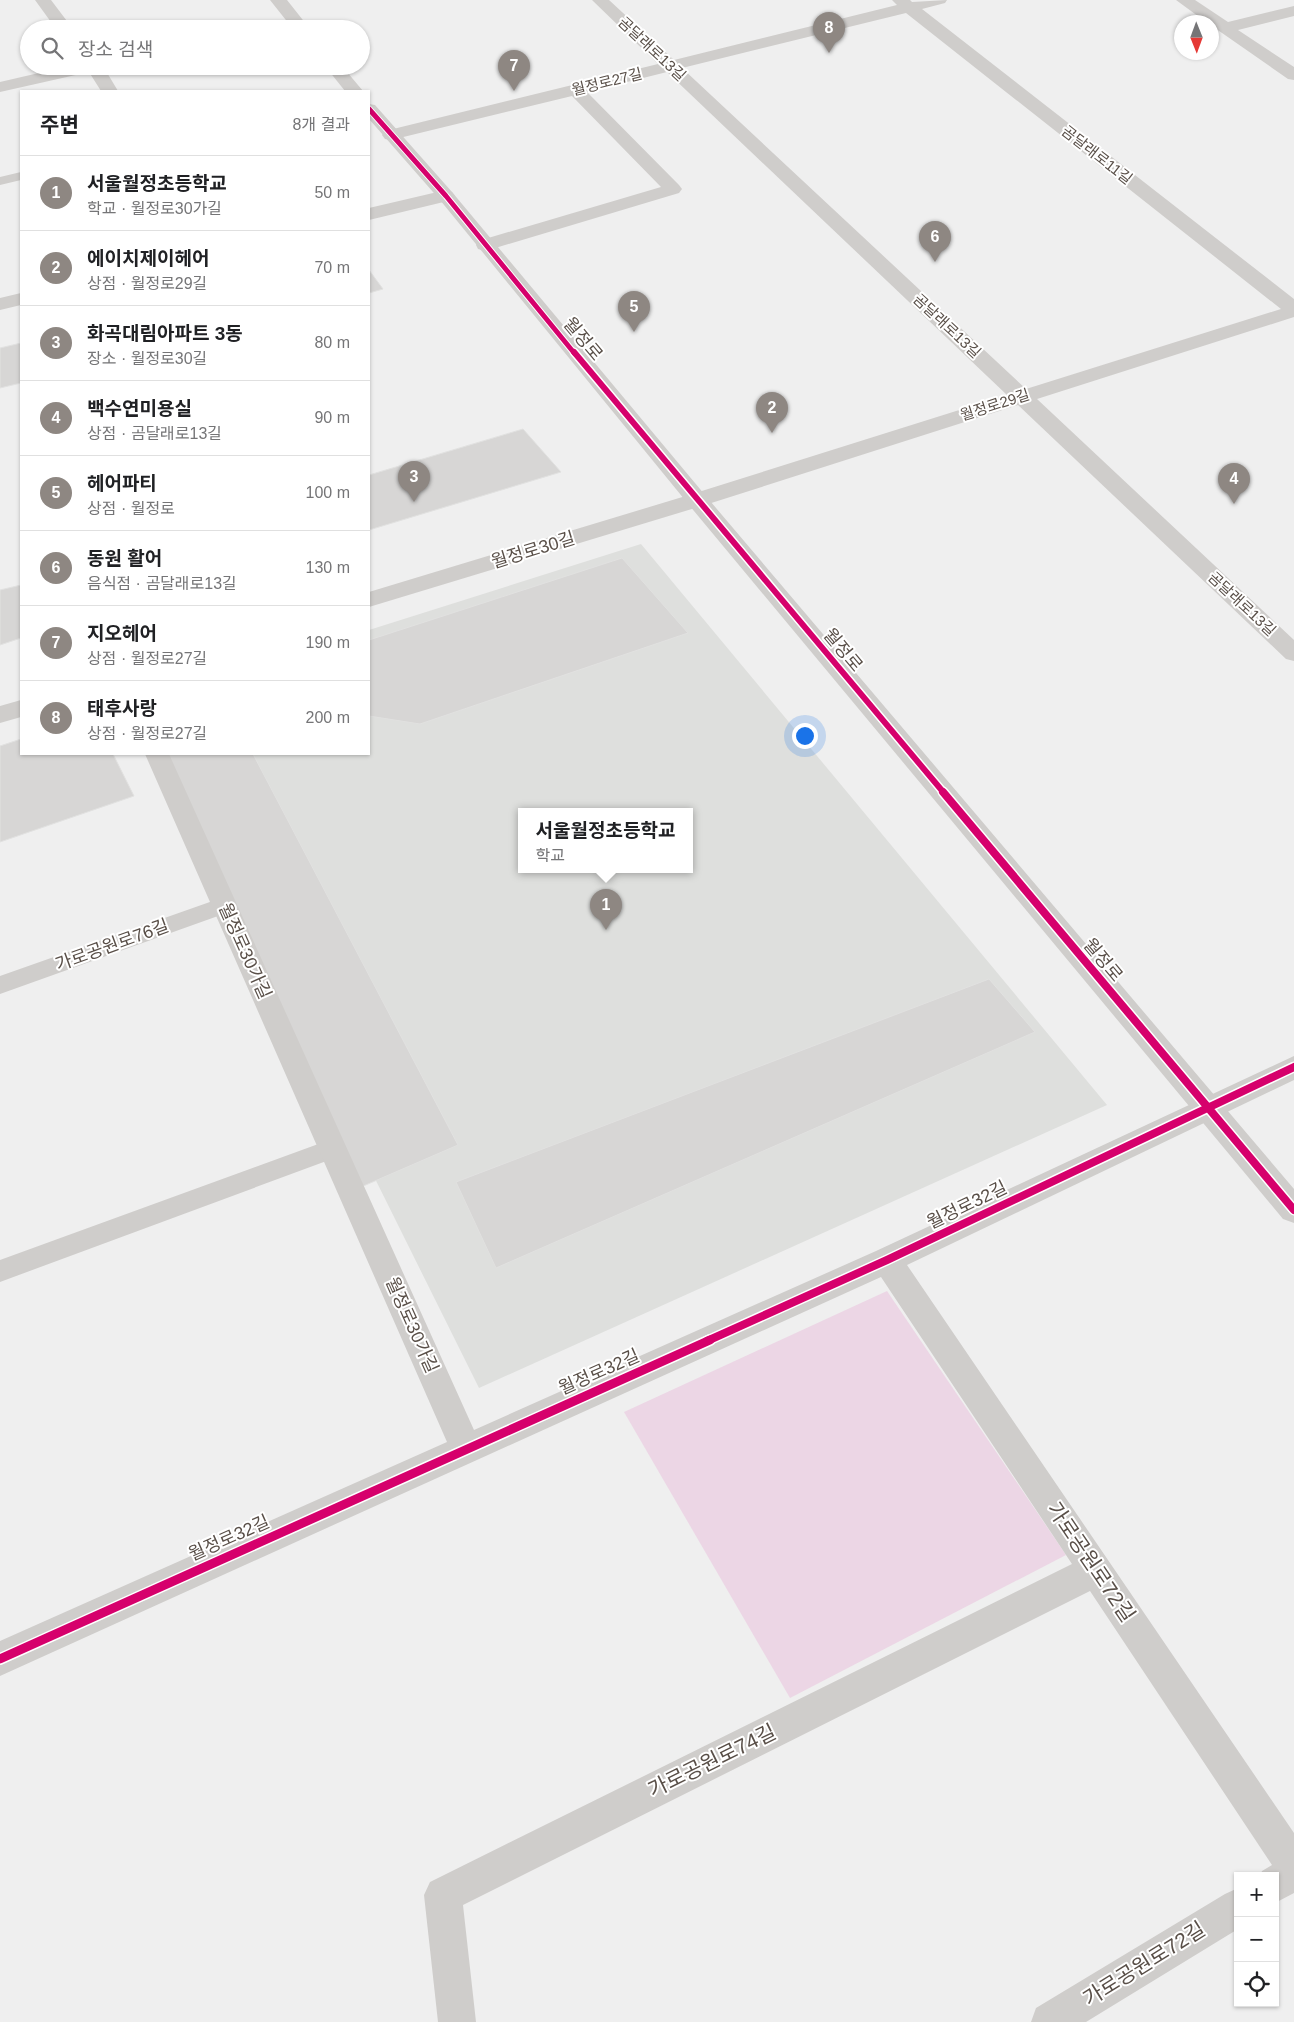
<!DOCTYPE html>
<html lang="ko">
<head>
<meta charset="utf-8">
<style>
	:root { --surface:#fff; --page:#f2f2f2; --text:#202124; --muted:#757577; --line:#e0e0e0; --accent:#8e8782 }
	body { margin:0; font-family:Arial,"Noto Sans KR",sans-serif; background:var(--page); color:var(--text) }
	.controls { position:absolute; right:15px; bottom:15px; display:grid; overflow:hidden; border-radius:0px; box-shadow:0 1px 4px #0004 }
	.controls button { width:45px; height:45px; display:grid; place-items:center; padding:0; border:0; border-bottom:1px solid var(--line); background:var(--surface); color:var(--text); font:25px sans-serif }
	.compass { position:absolute; left:1174px; top:15px; width:45px; height:45px; border-radius:50%; background:var(--surface); box-shadow:0 1px 4px #0004; rotate:179deg }
	.you { position:absolute; left:804px; top:735px; width:18px; height:18px; margin:-12px; border:4px solid #fff; border-radius:50%; background:#1a73e8; box-shadow:0 0 0 8px #1a73e833 }
	.badge { display:grid; place-items:center; width:32px; height:32px; border-radius:50%; background:var(--accent); color:#fff; font-size:16px; font-weight:700 }
	.pin { position:absolute; translate:-50% -41px; filter:drop-shadow(0 1px 2px #0008) }
	.pin::after { content:''; position:absolute; top:26px; width:18px; height:15px; background:inherit; clip-path:polygon(0 0,100% 0,50% 100%) }
	.popup { position:absolute; left:518px; top:808px; width:175px; height:65px; box-sizing:border-box; display:grid; place-content:center; border-radius:0px; background:var(--surface); filter:drop-shadow(0 1px 4px #0005); font-size:16px; white-space:nowrap; color:var(--muted) }
	.popup b { font-size:19px; color:var(--text) }
	.popup::after { content:''; position:absolute; left:50%; top:100%; margin-left:-10px; border:10px solid transparent; border-top-color:var(--surface) }
	.list { margin:0; padding:0; list-style:none }
	h2 { display:flex; justify-content:space-between; align-items:center; height:65px; margin:0; padding:0 20px; font-size:21px }
	h2 small { font-size:16px; font-weight:400; color:var(--muted) }
	.list li { display:grid; grid-template-columns:32px 1fr auto; gap:15px; align-items:center; box-sizing:border-box; height:75px; padding:0 20px; border-top:1px solid var(--line) }
	.list b { display:block; font-size:19px; white-space:nowrap }
	.list p { margin:0; font-size:16px; white-space:nowrap; color:var(--muted) }
	.list em { font-size:16px; font-style:normal; color:var(--muted) }
	.icon { flex:none; width:28px; height:28px; fill:none; stroke:currentColor; stroke-width:2; stroke-linecap:round; stroke-linejoin:round }
	.map { position:relative; flex:none; width:1294px; height:2022px; overflow:hidden }
	.search { position:absolute; background:var(--surface); box-shadow:0 1px 4px #0004; left:20px; top:20px; width:350px; height:55px; display:flex; align-items:center; gap:12px; box-sizing:border-box; padding:0 18px; border-radius:28px; color:var(--muted); font-size:19px }
	.panel { position:absolute; background:var(--surface); box-shadow:0 1px 4px #0004; left:20px; top:90px; width:350px; height:665px; border-radius:0px }
	.map>svg:first-child { display:block }
</style>
</head>
<body>
<div class="map">
<svg width="1294" height="2022" viewBox="0 0 1294 2022">
	<rect width="100%" height="100%" fill="#efefef"/>
	<path fill="#dedfdd" fill-rule="evenodd" d="M641 544 1107 1105 479 1388 164 754H369V630ZM522 811H690V869H522Z"/>
	<path fill="#ecd6e5" d="M887 1291 1066 1555 790 1698 624 1412Z"/>
	<path fill="#d7d6d5" stroke="#e1e1e0" d="M369 270 383 289 369 293Z
		M21 343V383L0 388V348Z
		M523 429 561 472 369 530V475Z
		M622 558 688 633 420 724 369 716V640Z
		M21 585V638L0 645V590Z
		M21 739V754H113L134 796 0 842V746Z
		M163 754H253L458 1145 361 1187Z
		M989 979 1035 1032 496 1268 456 1182Z"/>
	<g fill="none" stroke-linecap="round" stroke-linejoin="round">
		<path fill="#cfcdcb" fill-rule="evenodd" d="M21 172V180L0 185V177Z
			M224 897 232 899 235 905 232 911 0 994V976Z
			M332 1139 340 1142 344 1149 340 1156 0 1282V1260Z"/>
		<path fill="#cfcdcb" fill-rule="evenodd" d="M35 0H51L73 29H56Z
			M592 0H609L674 60 897 5 892 0H910L912 2 947 0 945 3 922 9 1294 299V317L1037 399 1294 640V661L1286 659 1018 405 705 505 369 607V592L689 495 1007 395 667 72 587 92 679 185 682 189 679 193 492 249 485 251 478 249 476 245 478 241 661 187 572 96 391 140 385 139 382 135 385 131 658 64ZM906 13 1281 309 1026 389 682 68Z
			M1176 0H1195L1228 22 1294 6V16L1238 30 1294 67V80L1288 79 1212 26V22H1206Z
			M69 66H103L118 91H101L89 72 0 92V82Z
			M446 190 452 192 455 196 452 200 369 220V208Z
			M21 293V305L0 310V298Z
			M21 700V717L0 723V706Z
			M145 754H169L474 1430 876 1251 1294 1056V1080L907 1265 1294 1833V1893L1275 1903V1876H1260L1262 1871 1272 1865 1090 1591 463 1905 476 2022H438L424 1895 430 1882 1072 1564 881 1277 0 1676V1641L447 1442Z
			M1238 1888V1929L1086 2022H1031L1036 2008 1225 1894Z"/>
		<path fill="#cfcdcb" fill-rule="evenodd" d="M270 0H287L310 29H293Z
			M325 66H342L363 91H345Z
			M369 104 375 105 452 192 705 495 1294 1189V1223L1283 1219 689 505 440 200 369 119Z"/>
		<g stroke="#fff" stroke-width="7">
			<path id="cycleway-far3" d="M369 109 446 196 575 354"/>
		</g>
		<g stroke="#fff" stroke-width="9">
			<path id="cycleway-far2" d="M574 352 944 793"/>
		</g>
		<g stroke="#fff" stroke-width="11">
			<path id="cycleway-far1" d="M943 792 1294 1210
				M707 1341 887 1260 1294 1067"/>
		</g>
		<g stroke="#fff" stroke-width="12">
			<path id="cycleway" d="M0 1659 710 1340"/>
		</g>
		<use href="#cycleway-far3" stroke="#d6006c" stroke-width="5"/>
		<use href="#cycleway-far2" stroke="#d6006c" stroke-width="6"/>
		<use href="#cycleway-far1" stroke="#d6006c" stroke-width="8"/>
		<use href="#cycleway" stroke="#d6006c" stroke-width="9"/>
	</g>
	<g text-anchor="middle" stroke-width="4" stroke-linejoin="round" paint-order="stroke">
		<g font-size="15" fill="#594f48" stroke="#fff">
			<text transform="translate(652 49) rotate(43)" y="5">곰달래로13길</text>
			<text transform="translate(607 82) rotate(-14)" y="5">월정로27길</text>
			<text transform="translate(1097 155) rotate(38)" y="5">곰달래로11길</text>
			<text transform="translate(947 326) rotate(43)" y="5">곰달래로13길</text>
			<text transform="translate(995 405) rotate(-18)" y="5">월정로29길</text>
			<text transform="translate(1242 604) rotate(43)" y="5">곰달래로13길</text>
		</g>
		<g font-size="18" fill="#594f48" stroke="#fff">
			<text transform="translate(583 339) rotate(50)" y="6">월정로</text>
			<text transform="translate(533 550) rotate(-17)" y="6">월정로30길</text>
			<text transform="translate(843 650) rotate(50)" y="6">월정로</text>
			<text transform="translate(112 945) rotate(-20)" y="6">가로공원로76길</text>
			<text transform="translate(245 951) rotate(66)" y="6">월정로30가길</text>
			<text transform="translate(1103 960) rotate(50)" y="6">월정로</text>
			<text transform="translate(967 1205) rotate(-26)" y="6">월정로32길</text>
			<text transform="translate(412 1325) rotate(66)" y="6">월정로30가길</text>
			<text transform="translate(599 1372) rotate(-24)" y="6">월정로32길</text>
			<text transform="translate(229 1538) rotate(-24)" y="6">월정로32길</text>
		</g>
		<g font-size="21" fill="#594f48" stroke="#fff">
			<text transform="translate(1091 1562) rotate(56)" y="7">가로공원로72길</text>
			<text transform="translate(712 1761) rotate(-26)" y="7">가로공원로74길</text>
			<text transform="translate(1144 1964) rotate(-32)" y="7">가로공원로72길</text>
		</g>
	</g>
</svg>
<div class="controls">
<button>+</button>
<button>−</button>
<button><svg class="icon" aria-label="locate" viewBox="0 0 24 24"><circle cx="12" cy="12" r="6"/><path d="M12 2v4M12 18v4M2 12h4M18 12h4"/></svg></button>
</div>
<svg class="compass" viewBox="-18 -18 36 36"><path d="M0-13l5 13h-10z" fill="#e53935"/><path d="M0 13l5-13h-10z" fill="#757577"/></svg>
<div class="you"></div>
<div class="pin badge" style="left:606px;top:930px">1</div>
<div class="popup"><b>서울월정초등학교</b>학교</div>
<div class="pin badge" style="left:772px;top:433px">2</div>
<div class="pin badge" style="left:414px;top:502px">3</div>
<div class="pin badge" style="left:1234px;top:504px">4</div>
<div class="pin badge" style="left:634px;top:332px">5</div>
<div class="pin badge" style="left:935px;top:262px">6</div>
<div class="pin badge" style="left:514px;top:91px">7</div>
<div class="pin badge" style="left:829px;top:53px">8</div>
<div class="search"><svg class="icon" aria-label="search" viewBox="0 0 24 24"><circle cx="10" cy="10" r="6"/><path d="M15 15l6 6"/></svg>장소 검색</div>
<section class="panel">
<h2>주변<small>8개 결과</small></h2>
<ul class="list">
<li><span class="badge">1</span><div><b>서울월정초등학교</b><p>학교 · 월정로30가길</p></div><em>50 m</em></li>
<li><span class="badge">2</span><div><b>에이치제이헤어</b><p>상점 · 월정로29길</p></div><em>70 m</em></li>
<li><span class="badge">3</span><div><b>화곡대림아파트 3동</b><p>장소 · 월정로30길</p></div><em>80 m</em></li>
<li><span class="badge">4</span><div><b>백수연미용실</b><p>상점 · 곰달래로13길</p></div><em>90 m</em></li>
<li><span class="badge">5</span><div><b>헤어파티</b><p>상점 · 월정로</p></div><em>100 m</em></li>
<li><span class="badge">6</span><div><b>동원 활어</b><p>음식점 · 곰달래로13길</p></div><em>130 m</em></li>
<li><span class="badge">7</span><div><b>지오헤어</b><p>상점 · 월정로27길</p></div><em>190 m</em></li>
<li><span class="badge">8</span><div><b>태후사랑</b><p>상점 · 월정로27길</p></div><em>200 m</em></li>
</ul>
</section>
</div>
</body>
</html>
